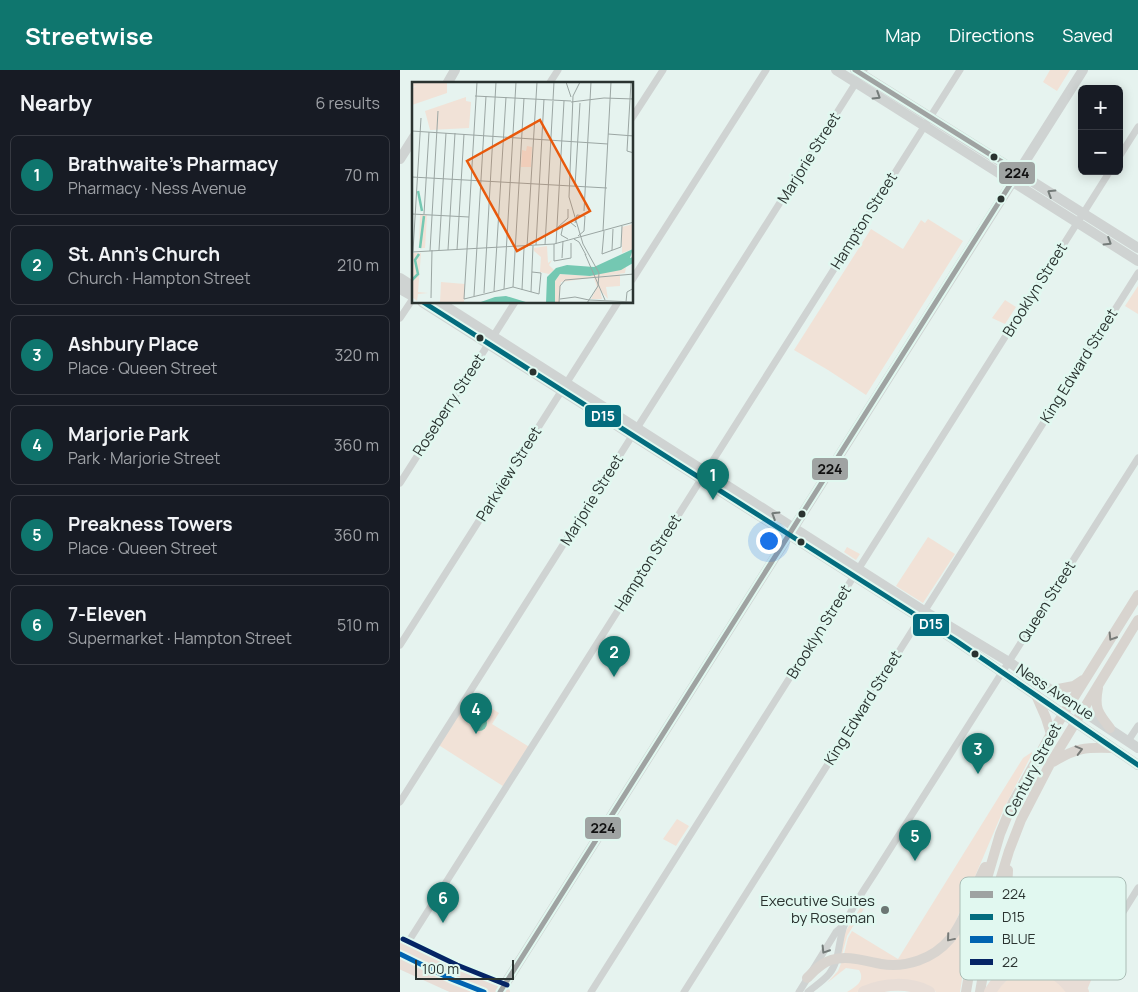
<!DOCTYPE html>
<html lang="en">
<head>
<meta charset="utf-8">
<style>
	:root { --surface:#171b24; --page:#242831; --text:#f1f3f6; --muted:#9ea1a6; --line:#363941; --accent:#0f766e }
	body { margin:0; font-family:Manrope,sans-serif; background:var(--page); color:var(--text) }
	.controls { position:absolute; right:15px; top:15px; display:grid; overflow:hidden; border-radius:8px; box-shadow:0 2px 12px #0003 }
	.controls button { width:45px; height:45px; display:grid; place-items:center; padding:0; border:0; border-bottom:1px solid var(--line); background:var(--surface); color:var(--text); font:25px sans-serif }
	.scale { position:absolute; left:15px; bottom:12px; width:99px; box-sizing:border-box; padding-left:5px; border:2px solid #2a3330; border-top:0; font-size:14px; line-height:18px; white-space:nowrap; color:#2a3330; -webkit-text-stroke:4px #e1f8f0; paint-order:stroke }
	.you { position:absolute; left:368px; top:470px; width:18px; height:18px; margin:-12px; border:4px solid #fff; border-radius:50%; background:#1a73e8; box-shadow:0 0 0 8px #1a73e833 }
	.badge { display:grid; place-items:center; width:32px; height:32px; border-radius:50%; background:var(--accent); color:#fff; font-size:16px; font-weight:700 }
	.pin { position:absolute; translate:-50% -41px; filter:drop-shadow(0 1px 2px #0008) }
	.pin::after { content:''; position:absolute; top:26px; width:18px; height:15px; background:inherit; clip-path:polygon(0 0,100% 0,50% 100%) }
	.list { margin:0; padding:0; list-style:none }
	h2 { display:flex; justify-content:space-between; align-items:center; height:65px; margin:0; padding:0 20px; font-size:21px }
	h2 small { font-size:16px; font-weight:400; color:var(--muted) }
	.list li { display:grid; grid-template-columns:32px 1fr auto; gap:15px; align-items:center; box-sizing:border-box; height:80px; margin:0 10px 10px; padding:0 10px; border:1px solid var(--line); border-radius:8px }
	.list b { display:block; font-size:19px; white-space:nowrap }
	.list p { margin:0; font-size:16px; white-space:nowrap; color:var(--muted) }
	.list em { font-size:16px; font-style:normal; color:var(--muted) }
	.map { position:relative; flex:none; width:738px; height:922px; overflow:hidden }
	header { display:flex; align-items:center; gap:30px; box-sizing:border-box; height:70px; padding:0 25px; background:var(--accent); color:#fff }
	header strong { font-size:24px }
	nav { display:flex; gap:28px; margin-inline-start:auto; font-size:18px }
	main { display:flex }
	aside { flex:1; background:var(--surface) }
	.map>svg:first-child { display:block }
</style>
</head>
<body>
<header>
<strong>Streetwise</strong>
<nav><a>Map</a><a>Directions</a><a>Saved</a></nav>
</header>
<main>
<aside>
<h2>Nearby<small>6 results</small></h2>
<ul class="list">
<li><span class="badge">1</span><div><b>Brathwaite's Pharmacy</b><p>Pharmacy · Ness Avenue</p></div><em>70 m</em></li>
<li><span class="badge">2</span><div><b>St. Ann's Church</b><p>Church · Hampton Street</p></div><em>210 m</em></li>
<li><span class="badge">3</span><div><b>Ashbury Place</b><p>Place · Queen Street</p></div><em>320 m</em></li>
<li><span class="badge">4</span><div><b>Marjorie Park</b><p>Park · Marjorie Street</p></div><em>360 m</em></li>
<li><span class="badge">5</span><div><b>Preakness Towers</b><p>Place · Queen Street</p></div><em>360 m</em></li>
<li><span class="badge">6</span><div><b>7-Eleven</b><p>Supermarket · Hampton Street</p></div><em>510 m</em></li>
</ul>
</aside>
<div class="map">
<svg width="738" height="922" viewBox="0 0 738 922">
	<rect width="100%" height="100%" fill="#e6f3ef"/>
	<path fill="#f1e2d7" d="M650 0H670L657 21 643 12Z
		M528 149 563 171 466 325 428 300 394 280 471 159 503 179 521 150 525 153Z
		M738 216V244L725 236Z
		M605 230 616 237 605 254 592 248Z
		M528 467 555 484 523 533 496 516Z
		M447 477 460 484 456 490 444 482Z
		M69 624 99 643 92 654 131 678 106 718 37 674Z
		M632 682V684L605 736 550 865 523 886 496 892 444 884 448 868 452 861 498 889 623 688Z
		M277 749 289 756 276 776 263 769Z
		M462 835 465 837 447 866 442 885 440 884 444 864Z
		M569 842 572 843 560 922H536L532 919H465L457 922H447C455 917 466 911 459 900L446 898 427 913 438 901 442 891H525Z
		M616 902H645L669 922H594Z"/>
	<path fill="#74c8b2" d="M71 653a8 8 0 1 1 16 0a8 8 0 1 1-16 0Z"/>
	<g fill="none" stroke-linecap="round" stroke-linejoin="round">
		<path stroke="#cfd3d2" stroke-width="7" d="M149 14 158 0
			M232 48 263 0
			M719 87 738 57
			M232 210 366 0
			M0 248 14 227
			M0 413 115 232
			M0 575 218 232
			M728 671 738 656
			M0 732 464 0
			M0 885 560 0
			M692 892 738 818
			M191 922 710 101
			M284 922 738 203
			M399 922 436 862 443 856
			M408 922C415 916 423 911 429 904 440 891 438 871 444 856 452 836 467 816 478 798L738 388"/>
		<path stroke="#cfd3d2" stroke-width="10" d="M436 0 738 191
			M455 0 738 178
			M47 14 55 0
			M0 89 14 67
			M0 208 14 217
			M0 219 14 227
			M22 232 555 570 738 695
			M39 232 524 541 609 592 738 678
			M100 922 683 0"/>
		<path stroke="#d8d4cf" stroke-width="10" d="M698 618C694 638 698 643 710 658
			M653 620 674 616 683 610
			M636 625 646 648 651 664
			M653 692C676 678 685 677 712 678
			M608 800 606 843 609 852 616 863 624 871 661 897H675L692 892
			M407 908C414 901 421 893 431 890 448 885 464 891 481 894 506 898 533 889 550 869 565 851 574 818 585 797
			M566 922 583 822 600 764 613 732 651 664 738 525
			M580 922 598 817 609 781 621 750 650 694 738 550"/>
		<path stroke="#e8ddd6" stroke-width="12" d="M0 876 54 902 104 922
			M0 893 64 922
			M664 899 677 912 683 922
			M681 919 692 892
			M464 922C484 913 510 912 529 922
			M590 922C611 886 651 889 673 922"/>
		<g stroke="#e1f8f0" stroke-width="9">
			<path id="bus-1" d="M100 922 618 102 455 0"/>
		</g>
		<g stroke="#e1f8f0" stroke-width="9">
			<path id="bus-2" d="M23 232 555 570 738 695"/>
		</g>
		<g stroke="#e1f8f0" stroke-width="9">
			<path id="bus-3" d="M0 884 51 909 84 922"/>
		</g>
		<g stroke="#e1f8f0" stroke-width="9">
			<path id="bus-4" d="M3 869 57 895 107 915"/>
		</g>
		<use href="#bus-1" stroke="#9fa3a2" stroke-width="5"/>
		<use href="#bus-2" stroke="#026c7e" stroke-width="5"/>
		<use href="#bus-3" stroke="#0064b1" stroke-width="5"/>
		<use href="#bus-4" stroke="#052465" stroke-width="5"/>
	</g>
	<defs><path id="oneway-chevron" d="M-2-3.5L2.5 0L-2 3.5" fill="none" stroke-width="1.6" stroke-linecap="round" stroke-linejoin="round" transform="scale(1.25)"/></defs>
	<g stroke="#747b79">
		<use href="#oneway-chevron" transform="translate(477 26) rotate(32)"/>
		<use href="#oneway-chevron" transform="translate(651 123) rotate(-148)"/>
		<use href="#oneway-chevron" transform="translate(708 172) rotate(32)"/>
		<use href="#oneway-chevron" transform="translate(375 445) rotate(-148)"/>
		<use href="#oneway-chevron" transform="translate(425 880) rotate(122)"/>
	</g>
	<g stroke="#787b78">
		<use href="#oneway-chevron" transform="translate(712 567) rotate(122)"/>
		<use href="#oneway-chevron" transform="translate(679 680) rotate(-15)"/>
		<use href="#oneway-chevron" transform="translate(550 868) rotate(130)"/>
	</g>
	<g fill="#2a3330" stroke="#e1f8f0" stroke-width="2">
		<circle cx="594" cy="87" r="4.5"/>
		<circle cx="601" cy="129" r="4.5"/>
		<circle cx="80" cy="268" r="4.5"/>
		<circle cx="133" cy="302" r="4.5"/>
		<circle cx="402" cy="444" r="4.5"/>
		<circle cx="401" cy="472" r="4.5"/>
		<circle cx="575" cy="584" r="4.5"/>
	</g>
	<circle fill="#6c7673" stroke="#e1f8f0" stroke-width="2" cx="485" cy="840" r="5"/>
	<g text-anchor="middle" stroke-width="5" stroke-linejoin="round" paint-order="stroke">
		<g font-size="15" fill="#2a3330" stroke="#e1f8f0">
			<text transform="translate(409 88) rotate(-58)" y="5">Marjorie Street</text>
			<text transform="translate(464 151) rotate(-58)" y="5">Hampton Street</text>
			<text transform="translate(635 220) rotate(-58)" y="5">Brooklyn Street</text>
			<text transform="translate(679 296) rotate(-58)" y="5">King Edward Street</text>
			<text transform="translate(49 335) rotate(-57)" y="5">Roseberry Street</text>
			<text transform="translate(109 404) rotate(-58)" y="5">Parkview Street</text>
			<text transform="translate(192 430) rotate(-58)" y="5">Marjorie Street</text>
			<text transform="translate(248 493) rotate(-58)" y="5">Hampton Street</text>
			<text transform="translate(647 532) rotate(-58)" y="5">Queen Street</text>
			<text transform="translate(419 562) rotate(-58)" y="5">Brooklyn Street</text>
			<text transform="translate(655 622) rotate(33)" y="5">Ness Avenue</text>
			<text transform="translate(463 638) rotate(-58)" y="5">King Edward Street</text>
			<text transform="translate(633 700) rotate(-62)" y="5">Century Street</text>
		</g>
		<g font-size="15" fill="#2a3330" stroke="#e1f8f0" text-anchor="end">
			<text x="475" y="836">Executive Suites<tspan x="475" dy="17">by Roseman</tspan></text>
		</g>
	</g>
	<g transform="translate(12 12)">
		<rect width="221" height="221" fill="#e6f3ef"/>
		<path d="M0 0H35V11L0 23V6L5 4 0 5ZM54 15V19L59 20 57 46 18 48 13 29ZM115 64 120 65 119 85H109L110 68 114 69ZM8 133H15L13 166H7ZM221 142V167L210 171V145ZM135 164 136 181 140 178 137 183 142 188 137 192 128 190 129 175 122 169V166ZM0 171H9L6 210 16 211 6 212 5 219 0 215ZM214 185 213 191 149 200 147 221H143V199L148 192 178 194ZM208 192V204L194 205 196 217 188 208 190 217H179L185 205 182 196ZM29 200 53 202 52 221H28Z" fill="#f1e2d7"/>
		<path d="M221 167 218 176 221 175V181L209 188 178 194 148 192 143 199V221H134L135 195 144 186 155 183 182 185ZM94 214 117 221H66L83 215Z" fill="#74c8b2"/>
		<path fill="none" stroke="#74c8b2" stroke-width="2.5" d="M6 109 10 129M8 166 12 134M0 198 6 192 3 178 7 172"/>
		<path fill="none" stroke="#9ba6a3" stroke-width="1" d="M154 0 159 15M168 0 161 14 157 115 171 162 187 191 186 204 175 221M219 0 215 69 222 71M63 14 159 19M141 18 142 0M159 20 192 16 222 17M0 49 196 62M196 52 222 54M0 95 195 106M163 104 168 21M172 129 179 0M0 132 57 135M12 132 17 50M163 141 165 133 173 134 172 149 166 154M145 146 156 136V127M191 149 199 0M192 149 190 172 209 165 210 144M156 157 149 153 151 144 158 140 164 145M162 157 167 160 174 173M142 162V179L159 176V161M144 162 152 19M124 163 132 17M133 163 141 19M115 165 125 0M27 168 34 51M36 168 43 51M45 168 52 52M55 168 52 217 101 205 127 212 129 191 120 190M55 168 65 0M200 168 201 147M1 169 9 36M18 169 26 29M0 170 142 162 222 140M173 172 193 218M150 176 151 159M101 205 112 16M92 207 104 0M110 208 112 166M82 209 94 15M119 210 121 164M72 211 84 0M62 214 74 14M19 216 20 168M148 217 163 215 177 218M177 218 222 220M214 220 215 210 222 206M147 221 148 204 153 198 222 192"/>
		<path fill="#e8590c" fill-opacity="0.15" stroke="#e8590c" stroke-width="2.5" d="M128 38 178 129 105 169 55 79Z"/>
		<rect width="221" height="221" fill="none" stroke="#2a3330" stroke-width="2.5"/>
	</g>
	<rect x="560" y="807" width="166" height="103" rx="8" fill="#e1f8f0" stroke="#aabdb6" stroke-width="1"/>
	<rect x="570" y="821" width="23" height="7" fill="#9fa3a2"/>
	<rect x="570" y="844" width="23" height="6" fill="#026c7e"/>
	<rect x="570" y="866" width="23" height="7" fill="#0064b1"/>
	<rect x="570" y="889" width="23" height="6" fill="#052465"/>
	<g font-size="14" fill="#2a3330">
		<text x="602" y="829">224</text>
		<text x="602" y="852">D15</text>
		<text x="602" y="874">BLUE</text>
		<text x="602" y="897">22</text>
	</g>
	<g stroke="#e1f8f0" stroke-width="2">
		<rect x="598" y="91" width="38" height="24" rx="5" fill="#9fa3a2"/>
		<rect x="184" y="334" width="38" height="24" rx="5" fill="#026c7e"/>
		<rect x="411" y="387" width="38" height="24" rx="5" fill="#9fa3a2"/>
		<rect x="512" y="543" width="38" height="24" rx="5" fill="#026c7e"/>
		<rect x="184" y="746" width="38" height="24" rx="5" fill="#9fa3a2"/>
	</g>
	<g font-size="14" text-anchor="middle" font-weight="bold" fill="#fff">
		<text x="203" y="351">D15</text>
		<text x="531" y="559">D15</text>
	</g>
	<g font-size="14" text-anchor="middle" font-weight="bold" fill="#111">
		<text x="617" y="108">224</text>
		<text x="430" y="404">224</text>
		<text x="203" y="763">224</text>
	</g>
</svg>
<div class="controls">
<button>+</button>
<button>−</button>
</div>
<div class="scale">100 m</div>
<div class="you"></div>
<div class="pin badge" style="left:313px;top:430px">1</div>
<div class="pin badge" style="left:214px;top:607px">2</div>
<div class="pin badge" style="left:578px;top:704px">3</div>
<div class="pin badge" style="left:76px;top:664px">4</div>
<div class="pin badge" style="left:515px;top:791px">5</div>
<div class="pin badge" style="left:43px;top:853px">6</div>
</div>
</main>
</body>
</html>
